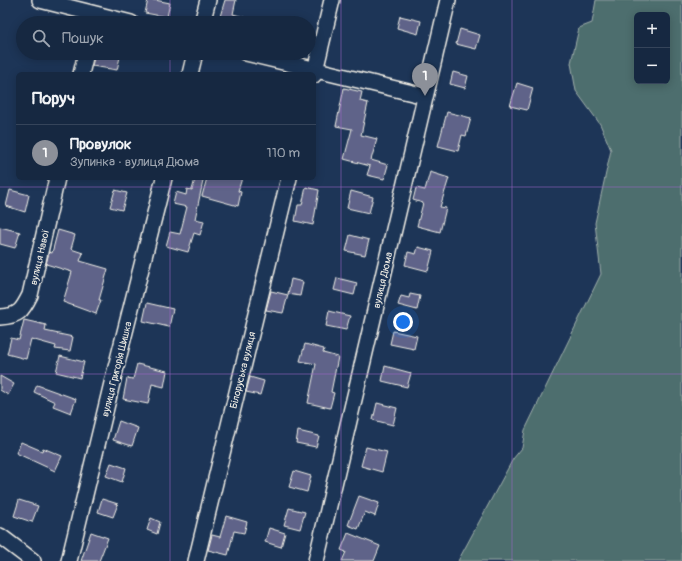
<!DOCTYPE html>
<html lang="uk">
<head>
<meta charset="utf-8">
<style>
	:root { --surface:#162841; --page:#1f3048; --text:#f1f3f6; --muted:#9ea6b1; --line:#35445a; --accent:#8c9099 }
	body { margin:0; font-family:Pangolin,sans-serif; background:var(--page); color:var(--text) }
	.controls { position:absolute; right:12px; top:12px; display:grid; overflow:hidden; border-radius:6px; box-shadow:0 2px 10px #0003 }
	.controls button { width:36px; height:36px; display:grid; place-items:center; padding:0; border:0; border-bottom:1px solid var(--line); background:var(--surface); color:var(--text); font:20px sans-serif }
	.you { position:absolute; left:403px; top:322px; width:14px; height:14px; margin:-10px; border:3px solid #fff; border-radius:50%; background:#1a73e8; box-shadow:0 0 0 6px #1a73e833 }
	.badge { display:grid; place-items:center; width:26px; height:26px; border-radius:50%; background:var(--accent); color:#fff; font-size:13px; font-weight:700 }
	.pin { position:absolute; translate:-50% -33px; filter:drop-shadow(0 1px 2px #0008) }
	.pin::after { content:''; position:absolute; top:21px; width:14px; height:12px; background:inherit; clip-path:polygon(0 0,100% 0,50% 100%) }
	.list { margin:0; padding:0; list-style:none }
	h2 { display:flex; justify-content:space-between; align-items:center; height:52px; margin:0; padding:0 16px; font-size:17px }
	h2 small { font-size:13px; font-weight:400; color:var(--muted) }
	.list li { display:grid; grid-template-columns:26px 1fr auto; gap:12px; align-items:center; box-sizing:border-box; height:56px; padding:0 16px; border-top:1px solid var(--line) }
	.list b { display:block; font-size:15px; white-space:nowrap }
	.list p { margin:0; font-size:13px; white-space:nowrap; color:var(--muted) }
	.list em { font-size:13px; font-style:normal; color:var(--muted) }
	.icon { flex:none; width:22px; height:22px; fill:none; stroke:currentColor; stroke-width:2; stroke-linecap:round; stroke-linejoin:round }
	.map { position:relative; flex:none; width:682px; height:561px; overflow:hidden }
	.search { position:absolute; background:var(--surface); box-shadow:0 2px 10px #0003; left:16px; top:16px; width:300px; height:44px; display:flex; align-items:center; gap:10px; box-sizing:border-box; padding:0 14px; border-radius:22px; color:var(--muted); font-size:15px }
	.panel { position:absolute; background:var(--surface); box-shadow:0 2px 10px #0003; left:16px; top:72px; width:300px; height:108px; border-radius:6px }
	.map>svg:first-child { display:block }
</style>
</head>
<body>
<div class="map">
<svg width="682" height="561" viewBox="0 0 682 561">
	<rect width="100%" height="100%" fill="#1d3557"/>
	<filter id="ink" filterUnits="userSpaceOnUse"><feTurbulence type="fractalNoise" baseFrequency=".025" numOctaves="2"/><feDisplacementMap in="SourceGraphic" scale="8" xChannelSelector="R" yChannelSelector="G"/><feConvolveMatrix kernelMatrix="1 2 1 2 8 2 1 2 1" color-interpolation-filters="sRGB"/></filter>
	<g filter="url(#ink)">
		<path fill="#4e6e6e" stroke="#a1b0ab" fill-rule="evenodd" d="M596 0H682V561H458L513 459 522 448 525 430 601 274 595 223 611 150 600 124 576 91 571 63 579 28 592 23ZM637 15H667V81H637Z"/>
		<path fill="#5e6389" stroke="#f4f1e8" d="M148 0H155L170 3 167 17 145 13Z
			M225 0H236L233 14 254 20V23H218Z
			M400 16 421 21 418 34 397 28Z
			M460 29 480 35 476 49 456 44Z
			M95 53H103L120 57 117 70 92 66Z
			M453 72 468 76 465 88 450 84Z
			M517 83 533 88 527 110 510 106Z
			M344 88 362 92 360 101 368 103 361 135 377 139 371 160 388 165 384 179 367 175 370 166 344 159 352 129 336 126Z
			M447 112 471 118 466 136 462 135 458 151 438 146Z
			M430 172 449 178 440 207 446 208 440 232 417 226 423 203 413 200 416 188 425 190Z
			M207 178H242L238 191 241 192 238 206 202 196Z
			M195 179 203 181 195 219 204 221 200 235 194 233 188 252 166 246 170 232 180 234 187 207 173 204 176 192 186 195 187 189 192 190Z
			M306 187 319 190 313 225 295 221 298 205H302Z
			M10 190 29 195 25 212 6 206Z
			M115 190 127 193 122 210 110 207Z
			M351 191 373 197 369 213 347 208Z
			M0 227 20 232 15 248 0 244Z
			M58 230 75 235 71 249 83 253 80 261 108 269 99 300H101L96 314 63 302 72 272 46 264 49 252 52 253Z
			M350 235 369 240 365 255 346 251Z
			M418 247 433 251 428 271 405 265 408 252 416 254Z
			M337 278 357 283 354 295 334 290Z
			M291 279 303 282 300 296 288 294Z
			M271 291 288 295 283 313 266 310Z
			M410 294 420 296 417 310 398 305 401 296 409 298Z
			M147 303 173 309 169 327 143 321Z
			M329 311 350 316 346 330 326 326Z
			M24 320 46 325 45 331 73 337 70 351 55 349 56 346 31 339 26 359 7 354 11 338 19 340Z
			M393 331 417 336 414 349 390 344Z
			M305 344 324 349 323 353 338 357 331 392 334 393 330 408 308 403 316 364 300 361Z
			M60 356 84 362 80 378 56 372Z
			M137 364 167 371 164 387 152 384 148 404 123 399 127 378 133 379Z
			M385 366 411 373 407 387 382 381Z
			M0 376 14 384 8 395 0 390Z
			M250 377 264 381 260 395 246 392Z
			M37 385 76 399 71 413 53 406 55 402 34 392Z
			M377 403 397 408 393 425 373 420Z
			M119 421 138 428 132 446 113 440Z
			M298 431 319 436 316 447 296 443Z
			M21 442 42 451 43 448 62 456 55 471 16 453Z
			M366 447 387 452 382 472 361 466Z
			M111 463 126 468 122 482 106 476Z
			M294 471 311 476 307 492 289 487Z
			M359 496 379 503 375 516 365 512 358 529 348 525Z
			M102 499 118 504 113 517 98 512Z
			M19 500 38 506 32 522 14 516Z
			M289 508 305 512 300 529 284 525Z
			M226 516 247 522 244 533 234 531 228 555 208 550 212 535 220 537Z
			M151 518 160 522 157 534 147 530Z
			M269 528 285 533 281 547 265 542Z
			M91 532 108 538 99 561H81Z
			M348 533 380 546 374 561H342L346 552 341 550Z"/>
		<g fill="none" stroke-linecap="round" stroke-linejoin="round">
			<g stroke="#f4f1e8" stroke-width="18">
				<path id="minor" d="M40 0 131 23
					M202 23 208 0
					M246 53 425 96
					M81 74 86 53
					M190 74 195 53
					M314 75 332 0
					M0 317C19 316 22 311 30 295L57 178
					M0 536 33 561
					M69 561 112 383 164 178
					M196 561 289 178
					M316 561 448 0"/>
			</g>
			<use href="#minor" stroke="#1d3557" stroke-width="15"/>
		</g>
	</g>
	<path fill="none" stroke="#9f67cb" stroke-width="1" stroke-opacity="0.55" d="M170 0V23M341 0V561M512 0V561M170 53V74M170 178V561M0 187H682M0 374H682"/>
	<g text-anchor="middle" stroke-width="4" stroke-linejoin="round" paint-order="stroke">
		<g font-size="10" fill="#f4f1e8" stroke="#1d3557">
			<text transform="translate(39 257) rotate(-77)" y="4">вулиця Навої</text>
			<text transform="translate(382 280) rotate(-77)" y="4">вулиця Дюма</text>
			<text transform="translate(116 369) rotate(-76)" y="4">вулиця Григорія Шишка</text>
			<text transform="translate(242 370) rotate(-76)" y="4">Білоруська вулиця</text>
		</g>
	</g>
</svg>
<div class="controls">
<button>+</button>
<button>−</button>
</div>
<div class="you"></div>
<div class="pin badge" style="left:425px;top:96px">1</div>
<div class="search"><svg class="icon" aria-label="search" viewBox="0 0 24 24"><circle cx="10" cy="10" r="6"/><path d="M15 15l6 6"/></svg>Пошук</div>
<section class="panel">
<h2>Поруч<small></small></h2>
<ul class="list">
<li><span class="badge">1</span><div><b>Провулок</b><p>Зупинка · вулиця Дюма</p></div><em>110 m</em></li>
</ul>
</section>
</div>
</body>
</html>
